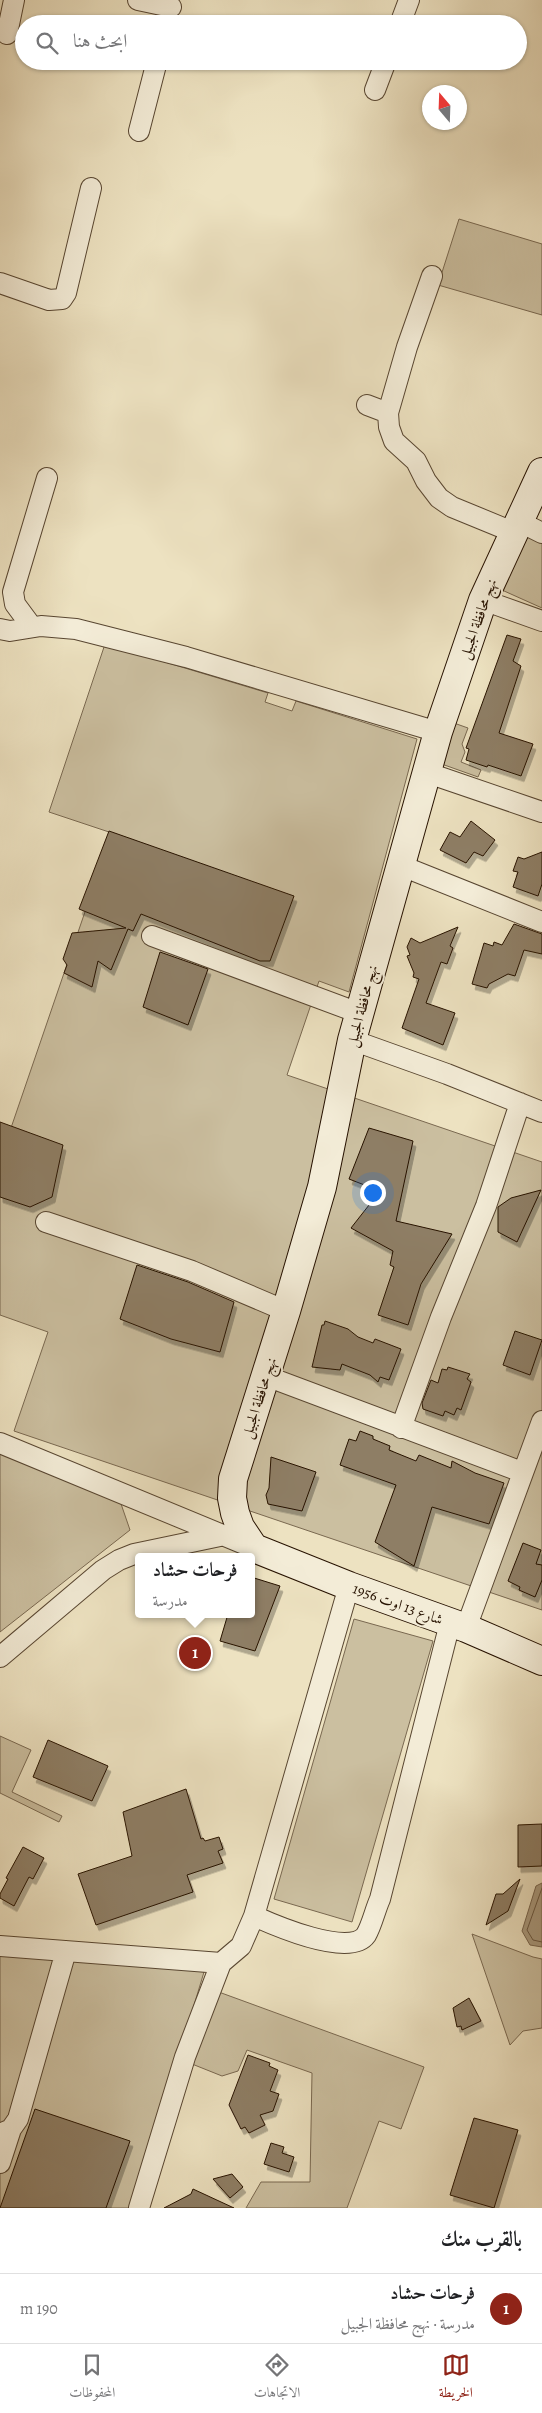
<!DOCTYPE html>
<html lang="ar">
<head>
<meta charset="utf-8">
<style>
	:root { --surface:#fff; --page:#f2f2f2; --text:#202124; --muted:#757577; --line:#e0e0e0; --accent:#8f2418 }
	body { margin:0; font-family:Alegreya,Amiri,serif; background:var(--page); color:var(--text); direction:rtl }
	.compass { position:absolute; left:422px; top:85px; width:45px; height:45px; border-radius:50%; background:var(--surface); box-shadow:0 1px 4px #0004; rotate:341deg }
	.you { position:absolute; left:372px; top:1192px; width:18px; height:18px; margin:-12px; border:4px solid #fff; border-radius:50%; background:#1a73e8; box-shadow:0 0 0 8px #1a73e833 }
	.badge { display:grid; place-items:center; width:32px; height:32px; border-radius:50%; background:var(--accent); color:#fff; font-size:16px; font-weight:700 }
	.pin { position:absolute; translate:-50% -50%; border:2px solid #fff; box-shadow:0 1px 5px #0006 }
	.popup { position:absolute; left:135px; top:1553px; width:120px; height:65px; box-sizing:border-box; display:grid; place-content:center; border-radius:5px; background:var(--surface); filter:drop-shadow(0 1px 4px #0005); font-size:16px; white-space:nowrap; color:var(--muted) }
	.popup b { font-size:19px; color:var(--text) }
	.popup::after { content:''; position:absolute; left:50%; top:100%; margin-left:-10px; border:10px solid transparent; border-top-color:var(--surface) }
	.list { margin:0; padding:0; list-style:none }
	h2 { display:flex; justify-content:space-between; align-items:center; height:65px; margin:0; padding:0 20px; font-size:21px }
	h2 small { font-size:16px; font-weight:400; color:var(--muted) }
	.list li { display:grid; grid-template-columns:32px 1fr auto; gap:15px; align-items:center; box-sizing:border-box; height:70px; padding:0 20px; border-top:1px solid var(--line) }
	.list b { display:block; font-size:19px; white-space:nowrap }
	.list p { margin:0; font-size:16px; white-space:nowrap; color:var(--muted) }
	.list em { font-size:16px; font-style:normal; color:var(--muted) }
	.icon { flex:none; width:28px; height:28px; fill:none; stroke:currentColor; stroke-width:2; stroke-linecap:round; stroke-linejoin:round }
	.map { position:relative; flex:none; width:542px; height:2208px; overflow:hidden; direction:ltr }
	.search { position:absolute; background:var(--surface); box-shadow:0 1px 4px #0004; left:15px; right:15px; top:15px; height:55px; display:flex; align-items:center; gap:12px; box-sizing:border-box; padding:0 18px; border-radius:28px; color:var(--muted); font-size:19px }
	.sheet { height:135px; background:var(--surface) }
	nav { display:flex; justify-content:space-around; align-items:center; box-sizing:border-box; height:70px; border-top:1px solid var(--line); background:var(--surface); font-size:14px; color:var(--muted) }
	nav a { display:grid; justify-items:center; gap:2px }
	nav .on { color:var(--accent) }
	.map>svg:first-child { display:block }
</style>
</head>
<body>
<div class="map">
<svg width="542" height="2208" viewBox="0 0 542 2208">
	<defs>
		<filter id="shadow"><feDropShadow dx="3" dy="5.5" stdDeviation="0" flood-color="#0004"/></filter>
	</defs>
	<rect width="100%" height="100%" fill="#ede2c1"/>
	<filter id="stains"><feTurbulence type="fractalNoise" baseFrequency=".004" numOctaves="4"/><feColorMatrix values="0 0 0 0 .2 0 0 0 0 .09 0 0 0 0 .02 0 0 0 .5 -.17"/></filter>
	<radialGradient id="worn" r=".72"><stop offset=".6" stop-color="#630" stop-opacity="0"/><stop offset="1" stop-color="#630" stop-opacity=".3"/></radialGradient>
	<path fill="#cbbfa0" stroke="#796850" d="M459 219 542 244V315L438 285Z
		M516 534 542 537V608L493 586Z
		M105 644 268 693 265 702 292 711 296 701 417 739 349 992 319 981 287 1075 542 1162V1610L14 1431 48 1332 0 1315V1160L112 833 49 812Z
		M451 722 468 728 462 744 465 752 461 762 481 770 478 777 436 762Z
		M0 1444 119 1498 130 1530 0 1632Z
		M354 1619 433 1641 352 1922 274 1899Z
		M0 1736 31 1750 12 1792 62 1816 59 1822 0 1793Z
		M472 1934 533 1957 542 1959V2028L523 2031 510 2045Z
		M0 1944H93L204 1972 133 2208H0Z
		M216 1991 424 2067 401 2129 379 2121 347 2208H246L261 2182H310L312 2073 247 2050 238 2071 222 2076 187 2062Z"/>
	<path fill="#aa9b80" stroke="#76644d" d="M542 1883V1947L530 1945 522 1931 536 1886Z"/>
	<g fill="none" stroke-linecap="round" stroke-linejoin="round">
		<path stroke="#685640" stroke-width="1" d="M542 1888 527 1930 533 1940 542 1942"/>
	</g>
	<path fill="#8e7e65" stroke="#271201" filter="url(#shadow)" d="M507 635 521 639 513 661 521 666 499 733 533 744 521 776 488 765 487 767 466 760 469 749 466 748Z
		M471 821 495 840 483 856 474 852 466 863 440 850 450 832 460 837Z
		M109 831 294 896 270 961H260L141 914 133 931 128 929 111 970 98 961 92 987 64 973 67 965 63 959 72 933 126 928 79 909Z
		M542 852V884L538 896 513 887 518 872 513 871 518 857 524 859Z
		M514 924 542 934V954L524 950 515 976 508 974 489 984 487 988 472 984 484 943 493 946 494 942 502 945Z
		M458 927 450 946 453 948 447 964 441 962 426 1003 455 1013 443 1045 402 1028 419 979 413 977 414 973 407 956 410 955 407 947 411 938 420 943Z
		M160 952 208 969 188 1025 143 1007Z
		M0 1122 63 1145 52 1197 30 1207 0 1197Z
		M369 1128 413 1141 396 1221 452 1234 421 1284 408 1325 378 1315 394 1267 390 1265 393 1251 351 1228 380 1191 349 1179Z
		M541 1190 517 1242 498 1232V1207L511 1198Z
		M137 1265 188 1282 234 1302 220 1352 171 1339 120 1319Z
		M325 1321 348 1329 358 1337 373 1343 375 1339 401 1349 389 1380 380 1377 378 1382 370 1375 342 1364 340 1370 312 1367 322 1325H324Z
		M515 1331 542 1340 530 1375 503 1365Z
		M448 1367 470 1374 467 1379 471 1382 461 1410 457 1408 454 1415 445 1411 443 1416 423 1409 422 1403 431 1380 438 1383 442 1369 447 1370Z
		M360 1431 373 1436V1439L390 1446 389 1450 416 1461 419 1455 451 1468 452 1461 475 1473 504 1483 489 1524 432 1507 414 1566 375 1542 396 1485 340 1465 349 1439 356 1441Z
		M271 1457 316 1472 302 1511 268 1504 266 1495 269 1488Z
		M523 1543 541 1550 536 1564 542 1565V1580L535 1597 519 1590 520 1587 508 1581Z
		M251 1577 280 1586 255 1651 220 1641 228 1614H251Z
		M48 1740 108 1766 92 1801 33 1777Z
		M186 1789 201 1839 203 1838 205 1841 219 1837 223 1849 218 1851 223 1863 187 1875 193 1892 96 1925 78 1874 132 1856 123 1812Z
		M542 1824V1866L518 1867V1825Z
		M23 1847 44 1858 33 1879 29 1877 14 1906 0 1898V1894L8 1879 6 1878Z
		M520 1879 508 1911 486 1925 496 1894H503Z
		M469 1998 481 2021 462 2030 461 2026 457 2027 453 2008Z
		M248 2055 270 2063 269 2066 278 2070 270 2091 279 2094 273 2111 260 2115 265 2125 249 2133 245 2127 241 2129 229 2105Z
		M35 2109 130 2141 106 2208H0Z
		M474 2118 518 2130 494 2208 450 2195Z
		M271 2143 284 2147 282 2153 294 2157 289 2172 264 2164Z
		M232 2174 243 2187 230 2198 213 2179Z
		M193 2189 234 2208H164L191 2194Z"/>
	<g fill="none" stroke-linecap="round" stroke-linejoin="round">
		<g stroke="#584631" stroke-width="22">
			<path id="street" d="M138 0 171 7
				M400 24 409 0
				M7 34 14 0
				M375 90 386 61
				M139 131 157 61
				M432 276 407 347 388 413 389 427 394 441 416 461 426 481 439 498 452 507 513 532
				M0 283 49 300 62 299 66 293 91 188
				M367 405 388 413
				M518 521 542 533
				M483 600 542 621
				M32 627 15 604 13 592 47 478
				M0 629 10 631 41 626 76 629 186 657 438 732
				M428 773 542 812
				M402 866 542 922
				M152 936 359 1013
				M352 1040 447 1074 542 1112
				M46 1222 192 1271 286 1311
				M266 1376 522 1472
				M401 1428 441 1317 486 1206 520 1103
				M0 1443 254 1548
				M466 1628 542 1421
				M0 1657 103 1570 119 1560 134 1554 220 1536
				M254 1916C274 1925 350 1958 366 1935 372 1925 375 1910 380 1899L450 1623
				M0 1946 221 1963 241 1946 254 1916 349 1586
				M0 2134 11 2129 18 2119 66 1951
				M0 2163 11 2129
				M139 2208 185 2057 221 1963"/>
		</g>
		<g stroke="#271201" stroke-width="30">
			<path id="secondary" d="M542 472 483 600 438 732 352 1040 322 1187 286 1311 233 1479 232 1498 235 1513 240 1527 254 1548 349 1586 466 1628 542 1661"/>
		</g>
		<use href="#street" stroke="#f3ecd7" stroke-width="20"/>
		<use href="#secondary" stroke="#f3ecd7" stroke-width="28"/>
	</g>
	<g text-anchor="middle" stroke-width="4" stroke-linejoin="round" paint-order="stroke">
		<g font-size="15" fill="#271201" stroke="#f3ecd7">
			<text transform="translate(478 619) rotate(-70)" y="5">نهج محافظة الجبيل</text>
			<text transform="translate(362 1006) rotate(-75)" y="5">نهج محافظة الجبيل</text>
			<text transform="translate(259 1398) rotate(-72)" y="5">نهج محافظة الجبيل</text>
			<text transform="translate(398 1604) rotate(20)" y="5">شارع 13 اوت 1956</text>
		</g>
	</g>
	<rect width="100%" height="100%" filter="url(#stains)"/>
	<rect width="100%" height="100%" fill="url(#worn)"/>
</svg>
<svg class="compass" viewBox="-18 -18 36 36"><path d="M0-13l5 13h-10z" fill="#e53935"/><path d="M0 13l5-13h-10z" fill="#757577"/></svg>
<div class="you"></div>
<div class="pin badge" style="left:195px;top:1653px">1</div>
<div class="popup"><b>فرحات حشاد</b>مدرسة</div>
<div class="search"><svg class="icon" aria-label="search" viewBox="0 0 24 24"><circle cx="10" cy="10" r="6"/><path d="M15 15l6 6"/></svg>ابحث هنا</div>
</div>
<section class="sheet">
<h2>بالقرب منك<small></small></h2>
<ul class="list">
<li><span class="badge">1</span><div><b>فرحات حشاد</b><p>مدرسة · نهج محافظة الجبيل</p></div><em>190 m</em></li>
</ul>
</section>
<nav>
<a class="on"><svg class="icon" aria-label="map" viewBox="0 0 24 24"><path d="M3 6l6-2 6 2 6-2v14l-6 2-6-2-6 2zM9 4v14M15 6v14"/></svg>الخريطة</a>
<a><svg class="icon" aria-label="directions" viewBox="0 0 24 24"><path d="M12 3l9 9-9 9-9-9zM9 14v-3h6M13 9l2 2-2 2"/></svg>الاتجاهات</a>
<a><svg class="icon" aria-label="saved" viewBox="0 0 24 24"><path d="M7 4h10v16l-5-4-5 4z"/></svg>المحفوظات</a>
</nav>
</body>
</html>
